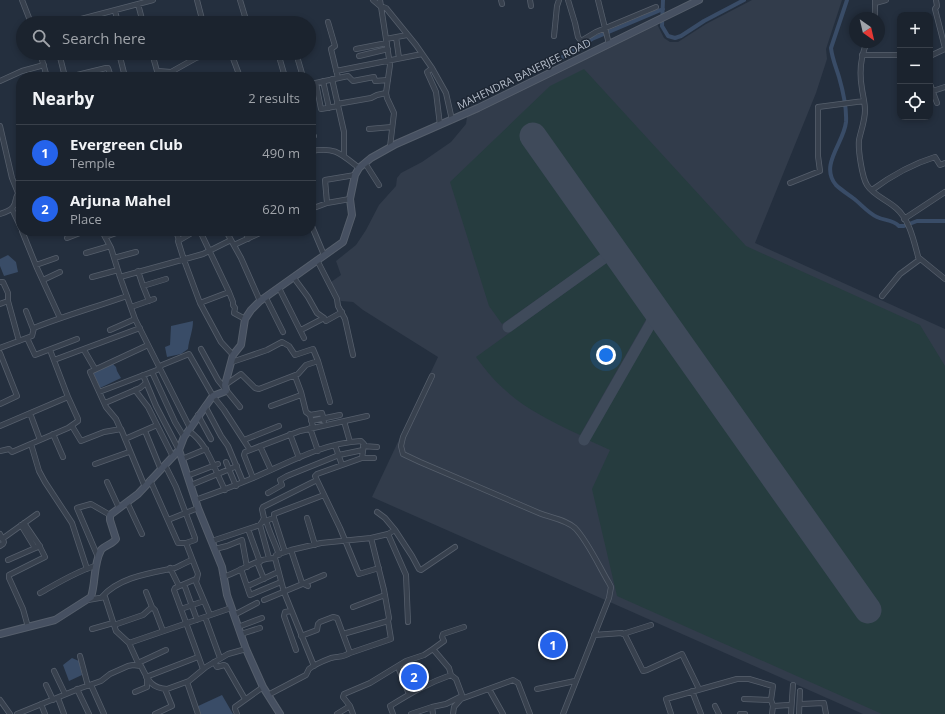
<!DOCTYPE html>
<html lang="en">
<head>
<meta charset="utf-8">
<style>
	:root { --surface:#1b232e; --page:#282f3a; --text:#f1f3f6; --muted:#a0a4aa; --line:#39404a; --accent:#2563eb }
	body { margin:0; font-family:"Open Sans",sans-serif; background:var(--page); color:var(--text) }
	.controls { position:absolute; right:12px; top:12px; display:grid; overflow:hidden; border-radius:8px; box-shadow:0 2px 6px #0003 }
	.controls button { width:36px; height:36px; display:grid; place-items:center; padding:0; border:0; border-bottom:1px solid var(--line); background:var(--surface); color:var(--text); font:20px sans-serif }
	.compass { position:absolute; left:849px; top:12px; width:36px; height:36px; border-radius:50%; background:var(--surface); box-shadow:0 2px 6px #0003; rotate:146deg }
	.you { position:absolute; left:606px; top:355px; width:14px; height:14px; margin:-10px; border:3px solid #fff; border-radius:50%; background:#1a73e8; box-shadow:0 0 0 6px #1a73e833 }
	.badge { display:grid; place-items:center; width:26px; height:26px; border-radius:50%; background:var(--accent); color:#fff; font-size:13px; font-weight:700 }
	.pin { position:absolute; translate:-50% -50%; border:2px solid #fff; box-shadow:0 1px 4px #0006 }
	.list { margin:0; padding:0; list-style:none }
	h2 { display:flex; justify-content:space-between; align-items:center; height:52px; margin:0; padding:0 16px; font-size:17px }
	h2 small { font-size:13px; font-weight:400; color:var(--muted) }
	.list li { display:grid; grid-template-columns:26px 1fr auto; gap:12px; align-items:center; box-sizing:border-box; height:56px; padding:0 16px; border-top:1px solid var(--line) }
	.list b { display:block; font-size:15px; white-space:nowrap }
	.list p { margin:0; font-size:13px; white-space:nowrap; color:var(--muted) }
	.list em { font-size:13px; font-style:normal; color:var(--muted) }
	.icon { flex:none; width:22px; height:22px; fill:none; stroke:currentColor; stroke-width:2; stroke-linecap:round; stroke-linejoin:round }
	.map { position:relative; flex:none; width:945px; height:714px; overflow:hidden }
	.search { position:absolute; background:var(--surface); box-shadow:0 2px 6px #0003; left:16px; top:16px; width:300px; height:44px; display:flex; align-items:center; gap:10px; box-sizing:border-box; padding:0 14px; border-radius:22px; color:var(--muted); font-size:15px }
	.panel { position:absolute; background:var(--surface); box-shadow:0 2px 6px #0003; left:16px; top:72px; width:300px; height:164px; border-radius:16px }
	.map>svg:first-child { display:block }
</style>
</head>
<body>
<div class="map">
<svg width="945" height="714" viewBox="0 0 945 714">
	<rect width="100%" height="100%" fill="#242f3e"/>
	<path fill="#323c4b" d="M752 0H842L826 49 827 59 816 93 755 243 945 329V714H863L372 497 438 357 363 310 353 302 341 301 331 282 341 275 336 261 356 245 366 230 379 205 396 186 397 178 401 173 422 162 451 142 466 124 467 117 505 98 657 24 664 38 670 42H678L706 24Z"/>
	<path fill="#263c3f" d="M584 69 746 246 920 325 945 366V714H882L617 596 592 489 610 450 588 440 655 326 861 615 876 605 537 132 523 142 603 253 502 324 489 306 450 182 550 86Z
		M609 261 648 316 580 435C534 413 506 399 476 357Z"/>
	<path fill="#394c67" d="M8 255 16 262 18 272 4 276 0 266V259Z
		M193 321C193 331 189 339 188 349L181 354 167 357 165 347 170 345 171 326Z
		M113 364 116 367 117 371 121 378 100 388 93 372Z
		M72 658 79 661 82 675 69 681 63 665Z
		M222 695 233 714H200L196 707Z"/>
	<g fill="none" stroke-linecap="round" stroke-linejoin="round">
		<path stroke="#394c67" stroke-width="4" d="M663 0 662 26 668 36 675 38 681 36 704 21 744 0
			M847 0 831 48C832 58 836 67 839 77 843 91 847 107 846 122 844 143 819 165 836 185 841 190 848 194 853 198 861 204 868 213 877 217 885 221 892 219 899 226H904L917 221H945
			M539 66 551 63 561 58 592 39 663 9"/>
		<path stroke="#3f4a5a" stroke-width="11" d="M651 323 653 313 652 304
			M508 327 614 251
			M584 440 651 323 652 321 663 320"/>
		<path stroke="#3f4a5a" stroke-width="27" d="M533 136 868 610"/>
		<g stroke="#565f6c" stroke-width="6">
			<path id="street" d="M22 0 31 23
				M197 0 203 23
				M240 0 247 23
				M373 0 380 6 386 8 416 45 432 68 446 93 452 120
				M380 0 390 65 386 93 387 98 394 113 390 147
				M501 0 502 4
				M530 0 531 6
				M568 0 575 23 578 37 581 41 596 32 656 7
				M598 0 609 44
				M936 0 937 6 935 9 945 48
				M875 3 886 0
				M138 4 143 23
				M115 11 118 23
				M875 18V0
				M328 22 335 46 331 49 338 78
				M66 23 153 0
				M554 36 557 6 559 0
				M396 37 399 58
				M386 39 407 35
				M867 42C860 58 859 72 862 89 863 96 865 103 865 110 865 121 861 130 859 140 858 150 862 177 867 185 873 195 887 200 896 208 910 220 914 242 919 260L900 274 882 296
				M356 49 387 43
				M40 53 47 77
				M59 53 65 77
				M101 53 102 56
				M119 53 125 77
				M152 53 157 71 171 72
				M231 53 240 77
				M278 53 285 77
				M296 53 303 77
				M862 55H900
				M359 56 388 49
				M930 56 945 49
				M432 68 427 72 436 92 440 125
				M336 71 422 54
				M69 77 106 68H108L111 77
				M172 77 171 72 196 58 211 53
				M332 79 344 132V156
				M0 81 22 71 44 65
				M323 81 329 108
				M316 83 321 109 338 106
				M311 84 348 76 353 81 374 77 375 81 388 80
				M930 84 937 103
				M933 91 945 87
				M337 104 371 98 377 95 386 93
				M0 126 12 178 18 193
				M369 129 392 127
				M311 137 314 136
				M19 151 21 159
				M311 151C336 147 340 153 359 168
				M365 163 379 185
				M790 183 820 171 818 156V107L864 101
				M872 190C891 176 912 164 935 157L940 165 945 163
				M327 203 325 180 355 175
				M12 209 21 228
				M311 209 327 203 350 199
				M0 214C23 207 10 200 21 190
				M904 219 945 192
				M311 224 324 255
				M22 231 37 268 60 318
				M102 231 111 248 120 277 135 319 190 428
				M176 231 179 240
				M190 231V234L178 241 184 260 200 303 221 342 233 355
				M226 231 241 258 260 301
				M245 231 248 239
				M105 237 122 231
				M67 238 85 231
				M234 245 264 231
				M86 253 110 246
				M918 257 945 279
				M114 258 136 252
				M317 260 337 299 338 306 345 319 353 355
				M36 265 56 258
				M138 271 143 286
				M92 277 118 270
				M120 277 203 254 231 240
				M294 278 308 297 317 313 324 318 326 321 342 312
				M43 280 60 272
				M0 282H3L8 293V301L19 341
				M279 288 304 338
				M229 292 233 302V305L235 308 234 313 245 319
				M266 298 283 332
				M149 301 143 286 166 279
				M200 303 229 292 200 231
				M0 304 8 301
				M131 307 154 299
				M26 311 33 329
				M110 330 135 319
				M301 330 324 318
				M27 338 35 355 77 339
				M0 348 32 336 34 328C64 316 96 307 127 296
				M201 349 218 380 240 407
				M84 350 95 369
				M0 353 17 396 0 404
				M54 360 140 328
				M318 361 330 402
				M152 372 175 422 184 437
				M143 375 156 406 179 450
				M295 376 301 392 306 412 310 415 313 427
				M432 376 403 437 401 446 403 454 420 462C459 479 499 496 539 513 551 518 565 519 575 528 587 540 600 568 609 583L611 587 609 598 563 714
				M225 385 241 374 255 388 259 389 298 374 306 365 318 361 313 349 295 355 289 346 282 342 267 350 232 362
				M135 390 148 407 173 457
				M99 392 157 370 162 365 189 354 213 396 224 410 250 450
				M105 403 140 388 146 383
				M205 406 221 436 228 446 243 482
				M271 406 301 395
				M30 413 40 440
				M198 415 211 439
				M310 415 322 413 324 421
				M311 421 340 415
				M344 421 350 442
				M0 426 68 397
				M72 426 81 441 104 432 121 429 145 487
				M120 428 116 419 106 407 90 372 148 345
				M310 428 318 451
				M145 431 161 470
				M189 431C208 444 214 469 225 490
				M53 434 63 457
				M290 434 299 458
				M125 439 157 425
				M244 440 279 426
				M31 444 39 471 45 482 72 523 87 569
				M335 445 342 465
				M260 446 271 470
				M363 446 377 447
				M0 451 9 449 12 452 68 428 78 421V419L68 397 50 350
				M374 458H362L317 474 315 476 340 528 359 574 379 568
				M182 459 206 449
				M226 462 236 486
				M95 464 129 452
				M165 465 176 487 195 538V540L186 543
				M187 476 218 464
				M253 478 244 455 245 452 300 431 367 416
				M150 480 178 543H186L198 574 196 582 210 615
				M107 482 119 508
				M191 485 237 466
				M268 493 282 485 280 480 287 476 339 455 363 450
				M195 500C215 493 234 486 253 478 288 463 323 443 361 441L364 444 362 458
				M127 502 142 534
				M377 512 385 518 395 530
				M307 518 315 545
				M168 520 198 508
				M266 520C269 532 275 543 279 555
				M262 522 264 518 262 509 263 507 317 480
				M24 523 39 545 45 557 9 575V578L23 609 28 627
				M21 525 35 548
				M260 525 269 558
				M248 529 260 562
				M0 534 4 542 3 544 0 546
				M388 534 406 575 408 622
				M371 538 388 534 395 530 412 556 419 569 421 570 455 547
				M2 539 37 514
				M212 541 260 525 262 522 274 518
				M215 549 227 546 242 540 247 567
				M291 550 302 583 308 586
				M285 552 274 518V514L324 495
				M98 557 77 508 91 504 110 515
				M275 558 284 592 314 666
				M8 560 40 546
				M257 562 264 579
				M170 568 179 586
				M241 569 250 595 281 582
				M223 577C240 572 257 558 275 558L276 555 291 550 321 543 371 538 384 590 389 618 388 621 391 639 350 653C342 658 338 656 331 658 323 661 315 664 309 669L306 675 268 695
				M196 579 175 588 174 590 203 669
				M184 584 197 620
				M248 586 278 572
				M146 592 152 607
				M40 593C58 583 75 572 95 566
				M102 597C119 577 151 573 175 568 180 566 186 562 192 560
				M88 600 105 597 116 631 129 643 139 665
				M264 600 324 575
				M353 607 385 595
				M181 609 204 601
				M291 611 285 612 284 616 296 650
				M234 615 257 603
				M205 617 220 658
				M114 625 143 615 152 607 155 610 163 631
				M238 627 262 618
				M92 629 113 623
				M241 634 260 628
				M343 634 388 621
				M623 634 651 625
				M594 635 622 633 625 635 643 671 647 670 682 654 699 689
				M301 636 317 630 318 624 320 622 333 617 337 618 350 653
				M129 643 231 608
				M433 649 444 641 442 637 443 634 464 627
				M80 656 88 686
				M214 662 217 667 224 665 226 666 245 699
				M138 663 166 650
				M398 667 409 694
				M54 671 65 694
				M146 677 198 657
				M187 682 198 714
				M46 685 53 700
				M91 685 104 714
				M77 689 89 714
				M489 689 503 714
				M537 689 575 681
				M692 691 701 714
				M135 692 147 687V679
				M58 698 64 714
				M744 699 771 700
				M0 700 10 714
				M41 704 45 714
				M801 704 824 703 826 714
				M715 706 719 714
				M773 706 789 705
				M17 714 81 688 101 681 110 674 128 666 133 665 141 666C148 679 150 688 167 689L189 681 206 667 228 654 246 649
				M155 714 172 706 165 689
				M237 714 235 709V707L263 687
				M337 714 350 706
				M353 714 350 706 343 697 344 694 370 683 406 661 424 655 433 649 449 668 451 675 456 679 462 695V696L446 704 432 707 433 714
				M393 714 390 706C411 693 428 683 451 675
				M411 714 432 707
				M453 714 454 707 461 699 513 680 518 683 530 714
				M671 714 666 699 737 679H749L773 686 771 700 773 706 772 714
				M740 714H745
				M791 714 793 685
				M799 714 800 691"/>
		</g>
		<g stroke="#565f6c" stroke-width="8">
			<path id="secondary" d="M179 450 198 508 222 567 227 595 246 649 263 687 280 714
				M0 634 55 620 91 597C96 582 93 565 101 550 105 545 113 544 116 539L110 520V515L138 494 179 450 184 437 210 400 213 396 226 391 225 385 233 355 241 345 245 319 251 310 260 301 343 242 352 215 350 199 355 175 359 168 371 158 396 144 478 108 699 0"/>
		</g>
		<use href="#street" stroke="#38414e" stroke-width="4.5"/>
		<use href="#secondary" stroke="#465061" stroke-width="6"/>
	</g>
	<g text-anchor="middle" stroke-width="3" stroke-linejoin="round" paint-order="stroke">
		<g font-size="11" fill="#b4bcc9" stroke="#1d2633">
			<text transform="translate(524 74) rotate(-26)" y="4">MAHENDRA BANERJEE ROAD</text>
		</g>
	</g>
</svg>
<div class="controls">
<button>+</button>
<button>−</button>
<button><svg class="icon" aria-label="locate" viewBox="0 0 24 24"><circle cx="12" cy="12" r="6"/><path d="M12 2v4M12 18v4M2 12h4M18 12h4"/></svg></button>
</div>
<svg class="compass" viewBox="-18 -18 36 36"><path d="M0-13l5 13h-10z" fill="#e53935"/><path d="M0 13l5-13h-10z" fill="#a0a4aa"/></svg>
<div class="you"></div>
<div class="pin badge" style="left:553px;top:645px">1</div>
<div class="pin badge" style="left:414px;top:677px">2</div>
<div class="search"><svg class="icon" aria-label="search" viewBox="0 0 24 24"><circle cx="10" cy="10" r="6"/><path d="M15 15l6 6"/></svg>Search here</div>
<section class="panel">
<h2>Nearby<small>2 results</small></h2>
<ul class="list">
<li><span class="badge">1</span><div><b>Evergreen Club</b><p>Temple</p></div><em>490 m</em></li>
<li><span class="badge">2</span><div><b>Arjuna Mahel</b><p>Place</p></div><em>620 m</em></li>
</ul>
</section>
</div>
</body>
</html>
